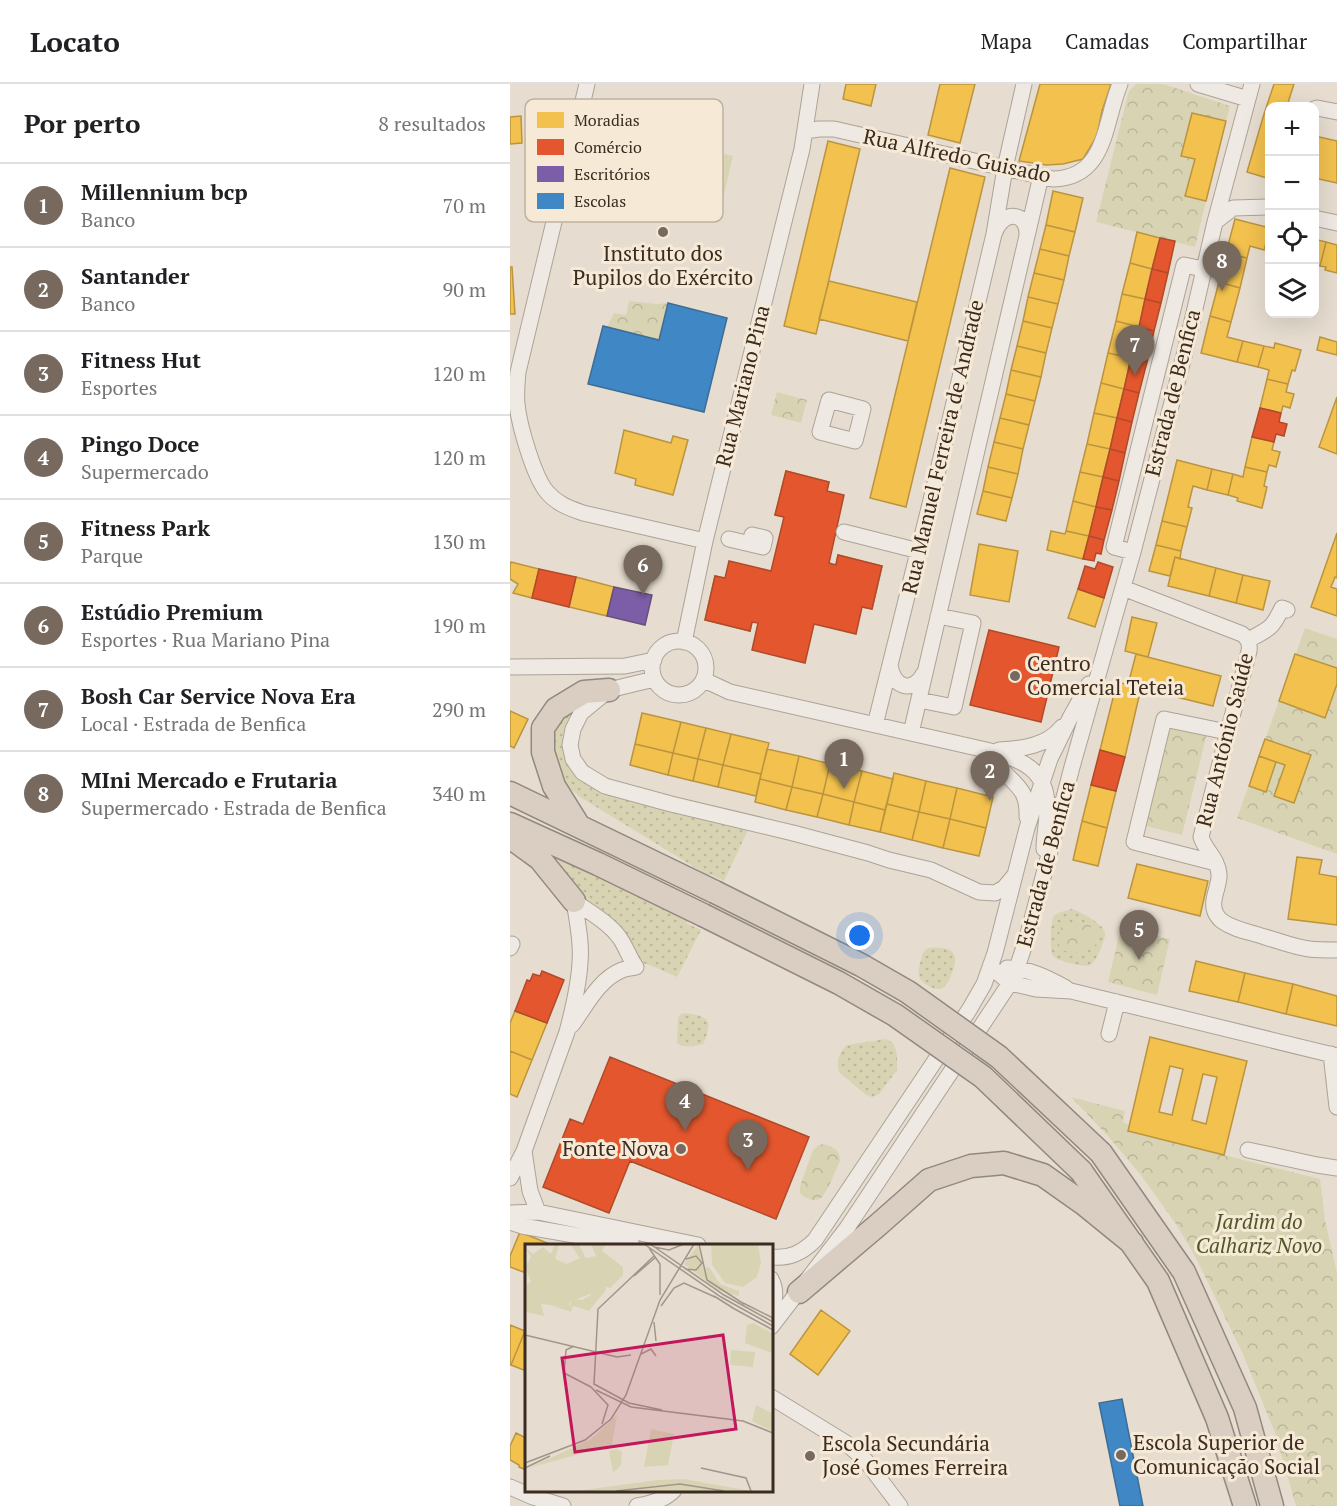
<!DOCTYPE html>
<html lang="pt">
<head>
<meta charset="utf-8">
<style>
	:root { --surface:#fff; --page:#f2f2f2; --text:#202124; --muted:#757577; --line:#e0e0e0; --accent:#77695e }
	body { margin:0; font-family:"PT Serif",serif; background:var(--page); color:var(--text) }
	.controls { position:absolute; right:18px; top:18px; display:grid; overflow:hidden; border-radius:12px; box-shadow:0 6px 24px #0002 }
	.controls button { width:54px; height:54px; display:grid; place-items:center; padding:0; border:0; border-bottom:2px solid var(--line); background:var(--surface); color:var(--text); font:30px sans-serif }
	.you { position:absolute; left:350px; top:852px; width:21px; height:21px; margin:-15px; border:4px solid #fff; border-radius:50%; background:#1a73e8; box-shadow:0 0 0 9px #1a73e833 }
	.badge { display:grid; place-items:center; width:39px; height:39px; border-radius:50%; background:var(--accent); color:#fff; font-size:20px; font-weight:700 }
	.pin { position:absolute; translate:-50% -50px; filter:drop-shadow(0 2px 3px #0008) }
	.pin::after { content:''; position:absolute; top:32px; width:21px; height:18px; background:inherit; clip-path:polygon(0 0,100% 0,50% 100%) }
	.list { margin:0; padding:0; list-style:none }
	h2 { display:flex; justify-content:space-between; align-items:center; height:78px; margin:0; padding:0 24px; font-size:26px }
	h2 small { font-size:20px; font-weight:400; color:var(--muted) }
	.list li { display:grid; grid-template-columns:39px 1fr auto; gap:18px; align-items:center; box-sizing:border-box; height:84px; padding:0 24px; border-top:2px solid var(--line) }
	.list b { display:block; font-size:22px; white-space:nowrap }
	.list p { margin:0; font-size:20px; white-space:nowrap; color:var(--muted) }
	.list em { font-size:20px; font-style:normal; color:var(--muted) }
	.icon { flex:none; width:33px; height:33px; fill:none; stroke:currentColor; stroke-width:2; stroke-linecap:round; stroke-linejoin:round }
	.map { position:relative; flex:none; width:827px; height:1422px; overflow:hidden }
	header { display:flex; align-items:center; gap:36px; box-sizing:border-box; height:84px; padding:0 30px; background:var(--surface); border-bottom:2px solid var(--line) }
	header strong { font-size:28px }
	nav { display:flex; gap:33px; margin-inline-start:auto; font-size:21px }
	main { display:flex }
	aside { flex:1; background:var(--surface) }
	.map>svg:first-child { display:block }
</style>
</head>
<body>
<header>
<strong>Locato</strong>
<nav><a>Mapa</a><a>Camadas</a><a>Compartilhar</a></nav>
</header>
<main>
<aside>
<h2>Por perto<small>8 resultados</small></h2>
<ul class="list">
<li><span class="badge">1</span><div><b>Millennium bcp</b><p>Banco</p></div><em>70 m</em></li>
<li><span class="badge">2</span><div><b>Santander</b><p>Banco</p></div><em>90 m</em></li>
<li><span class="badge">3</span><div><b>Fitness Hut</b><p>Esportes</p></div><em>120 m</em></li>
<li><span class="badge">4</span><div><b>Pingo Doce</b><p>Supermercado</p></div><em>120 m</em></li>
<li><span class="badge">5</span><div><b>Fitness Park</b><p>Parque</p></div><em>130 m</em></li>
<li><span class="badge">6</span><div><b>Estúdio Premium</b><p>Esportes · Rua Mariano Pina</p></div><em>190 m</em></li>
<li><span class="badge">7</span><div><b>Bosh Car Service Nova Era</b><p>Local · Estrada de Benfica</p></div><em>290 m</em></li>
<li><span class="badge">8</span><div><b>MIni Mercado e Frutaria</b><p>Supermercado · Estrada de Benfica</p></div><em>340 m</em></li>
</ul>
</aside>
<div class="map">
<svg width="827" height="1422" viewBox="0 0 827 1422">
	<defs>
		<pattern id="grass-dots" width="8" height="8" patternUnits="userSpaceOnUse" patternTransform="scale(1.5)"><rect width="8" height="8" fill="#d8d4b3"/><path d="M2 2h.1M6 6h.1" fill="none" stroke="#bab69a" stroke-width="1.8" stroke-linecap="round"/></pattern>
		<pattern id="park-crowns" width="20" height="18" patternUnits="userSpaceOnUse" patternTransform="scale(1.5)"><rect width="20" height="18" fill="#d8d4b3"/><path d="M2 6a3 3 0 1 1 6 0M12 15a3 3 0 1 1 6 0" fill="none" stroke="#bab69a"/></pattern>
	</defs>
	<rect width="100%" height="100%" fill="#e6ddd0"/>
	<path fill="url(#grass-dots)" d="M64 626C47 649 55 662 64 686L238 746 214 797 200 790 199 792 70 713 50 696 41 671 43 648 58 627Z
		M48 774 177 836 176 839 191 846 167 893 140 881 132 879 91 832 66 807 44 775Z
		M561 825C569 826 593 840 595 848 596 853 593 857 592 862 589 868 586 878 580 881 575 884 548 877 544 873 539 869 540 838 544 832 548 828 556 827 561 825Z
		M418 864C440 862 451 867 442 889 439 896 438 901 431 905 425 905 422 904 417 901 406 895 408 887 411 876 412 870 413 868 418 864Z
		M175 929C185 931 201 931 198 945 197 950 196 955 193 960 185 962 173 965 167 959L168 934 171 930Z
		M376 955C389 959 387 975 387 986L369 1010 362 1013 356 1011 330 989C325 980 329 968 337 961Z"/>
	<path fill="url(#park-crowns)" d="M626 0H653L720 22 716 37 682 29 671 71 685 75 675 112 696 117 685 163 586 138 615 22 619 7Z
		M119 217 147 220 158 219 149 256 97 243 104 229 116 231Z
		M267 308 297 316 291 339 261 331Z
		M795 544 827 555V770L727 734Z
		M660 642 697 650 672 751 636 742Z
		M580 835 584 837 580 845 587 848 589 853C587 857 585 863 581 865 575 869 557 868 551 866 547 859 548 844 555 839L573 843Z
		M611 843 660 855 647 911 598 898Z
		M561 1013 615 1027 613 1038 619 1041 618 1047 810 1095 815 1136 827 1189V1422H786L765 1349 732 1268 685 1172 666 1140 630 1090 597 1051Z
		M313 1060C322 1062 331 1066 330 1077 326 1085 318 1107 312 1113 306 1119 295 1115 290 1109V1102L303 1066 309 1061Z"/>
	<path fill="#d8d4b3" d="M129 50 223 72 212 119 119 98Z"/>
	<path fill="#f2c14e" stroke="#bb9440" stroke-width="1.5" fill-rule="evenodd" d="M336 0H366L361 22 333 15Z
		M430 0H465L450 59 418 51Z
		M530 0H601L592 27 587 52 573 75 553 80 536 81 509 77Z
		M764 0H784L777 22H760V32L754 30Z
		M682 29 716 37 696 117 675 112 685 75 671 72Z
		M754 30 760 32V95L737 88Z
		M11 32 12 59 0 60V33Z
		M805 52 827 57V99L804 94Z
		M318 57 350 65 306 250 274 242Z
		M440 84 475 93 396 423 360 414Z
		M543 107 573 114 565 148 536 141Z
		M725 135 760 144 754 166 740 162 737 174 716 169Z
		M536 141 565 148 559 172 530 165Z
		M627 148 650 154 642 185 620 179Z
		M804 155 816 158 810 182 804 180Z
		M816 158 827 161V189L815 186 816 183 810 182Z
		M530 165 559 172 554 196 524 189Z
		M716 169 737 174 730 204 709 198Z
		M620 179 642 185 635 215 612 210Z
		M0 183H2L5 230H0Z
		M524 189 554 196 548 220 518 213Z
		M319 197 407 218 398 257 309 235Z
		M709 198 730 204 721 238 700 232Z
		M612 210 635 215 629 243 606 237Z
		M518 213 548 220 542 244 513 237Z
		M700 232 721 238 717 253 733 257 727 278 691 269Z
		M513 237 542 244 536 269 507 262Z
		M606 237 629 243 621 274 598 269Z
		M810 253 827 258V271L807 266Z
		M733 257 754 262 748 283 727 278Z
		M765 259 791 266 785 287 782 286 778 300 757 295 759 286 748 283 754 262 764 264Z
		M507 262 536 269 531 293 501 286Z
		M598 269 621 274 614 305 591 299Z
		M501 286 531 293 525 317 496 310Z
		M757 295 778 300 776 308 784 310 780 324 773 322 771 329 750 324Z
		M591 299 614 305 607 334 584 329Z
		M496 310 525 317 519 341 490 334Z
		M827 313V370L809 363Z
		M584 329 607 334 600 365 577 360Z
		M490 334 519 341 513 365 484 358Z
		M114 346 161 359 163 352 178 356 163 411 125 401 126 395 105 389Z
		M742 353 764 358 762 366 770 368 766 383 759 381 757 388 735 383Z
		M484 358 513 365 508 390 478 383Z
		M577 360 600 365 593 393 570 388Z
		M667 376 702 385 697 406 683 402 678 423 682 424 677 443 652 437Z
		M478 383 508 390 502 414 473 407Z
		M735 383 757 388 754 402 757 403 752 424 727 417 728 414 718 411 723 390 733 393Z
		M702 385 723 390 718 411 697 406Z
		M276 387 319 398 309 441 265 431Z
		M570 388 593 393 586 423 563 417Z
		M473 407 502 414 496 437 467 430Z
		M563 417 586 423 579 452 556 447Z
		M652 437 677 443 671 467 646 461Z
		M541 447 555 450 556 447 579 452 573 475 537 466Z
		M827 449V494L825 493 821 503 827 505V532L801 523Z
		M469 460 508 467 499 518 460 511Z
		M646 461 671 467 670 475 665 473 660 492 639 487Z
		M328 471 372 482 362 525 318 515Z
		M665 473 706 484 699 512 658 502Z
		M1 478 29 485 22 514 3 509 8 500 0 495V481Z
		M706 484 733 491 726 519 699 512Z
		M733 491 760 497 753 526 726 519Z
		M205 492 250 503 240 547 195 536Z
		M66 493 104 503 97 532 59 523Z
		M568 505 594 514 585 543 558 534Z
		M622 533 647 539 638 573 615 567Z
		M626 570 711 592 703 622 618 601Z
		M785 570 827 584V600L815 634 769 617Z
		M607 598 631 604 615 673 590 666Z
		M0 627 18 635 4 664 0 662Z
		M132 629 171 638 163 669 125 660Z
		M171 638 196 644 188 675 163 669Z
		M196 644 221 650 213 681 188 675Z
		M221 650 259 659 251 690 213 681Z
		M755 655 801 671 784 719 764 712 775 681 749 672Z
		M125 660 163 669 158 691 120 681Z
		M257 665 289 672 282 703 250 695Z
		M163 669 188 675 183 697 158 691Z
		M289 672 320 680 313 710 282 703Z
		M749 672 766 678 756 708 739 702Z
		M188 675 213 681 208 703 183 697Z
		M320 680 352 687 344 718 313 710Z
		M213 681 251 690 246 712 208 703Z
		M352 687 383 695 375 726 344 718Z
		M384 689 416 697 409 728 377 720Z
		M250 695 282 703 276 726 245 718Z
		M416 697 447 704 440 735 409 728Z
		M581 701 606 707 597 744 572 737Z
		M282 703 313 710 307 733 276 726Z
		M447 704 483 713 476 744 440 735Z
		M313 710 344 718 339 741 307 733Z
		M344 718 375 726 370 748 339 741Z
		M377 720 409 728 402 756 370 748Z
		M409 728 440 735 433 764 402 756Z
		M440 735 476 744 469 772 433 764Z
		M572 737 597 744 588 782 563 776Z
		M787 773 812 776 809 790 827 793V841L778 835Z
		M627 780 698 797 690 832 618 814Z
		M686 877 735 889 728 918 679 907Z
		M735 889 783 900 776 930 728 918Z
		M783 900 827 912V942L776 930Z
		M5 927 37 939 22 976 0 967V939Z
		M640 953 737 977 714 1071 618 1047ZM660 982 673 985 662 1031 649 1028ZM693 990 707 993 696 1040 682 1036Z
		M0 967 22 976 7 1013 0 1010Z
		M97 1019 165 1046 148 1088 81 1061Z
		M218 1021 286 1048 270 1090 202 1063Z
		M10 1148 42 1161H16V1189L0 1183V1172Z
		M311 1226 340 1247 308 1291 280 1270Z
		M0 1241 15 1247 1 1281H0Z
		M15 1247 16 1248V1287L1 1281Z
		M6 1349 16 1354V1386L9 1383V1381L0 1376V1362Z"/>
	<path fill="#e4572e" stroke="#b14a2a" stroke-width="1.5" d="M650 154 665 157 658 189 642 185Z
		M642 185 658 189 651 219 635 215Z
		M635 215 651 219 644 247 629 243Z
		M629 243 644 247 637 278 621 274Z
		M621 274 637 278 629 309 614 305Z
		M614 305 629 309 622 338 607 334Z
		M750 324 771 329 769 338 777 340 774 352 766 350 764 358 742 353Z
		M607 334 622 338 615 369 600 365Z
		M600 365 615 369 609 397 593 393Z
		M276 387 319 398 317 407 334 411 319 479 326 481 328 471 372 482 362 525 352 523 346 550 304 540 295 579 242 566 248 539 242 538 240 547 195 536 205 492 215 494 219 477 261 487 274 433 265 431Z
		M593 393 609 397 602 426 586 423Z
		M586 423 602 426 594 456 579 452Z
		M579 452 594 456 591 470 586 469 584 477 573 475Z
		M588 478 603 483 594 514 568 505 575 482 585 485Z
		M29 485 66 493 59 523 22 514Z
		M479 546 549 563 531 638 460 621Z
		M590 666 615 673 606 707 581 701Z
		M32 887 54 896 37 939 5 927 17 896 20 897 23 890 30 892Z
		M100 973 299 1053 266 1135 120 1077 99 1129 33 1103 60 1035 73 1040Z"/>
	<path fill="#7b5ea7" stroke="#684f7e" stroke-width="1.5" d="M104 503 142 511 135 541 97 532Z"/>
	<path fill="#3f88c5" stroke="#3e6c94" stroke-width="1.5" d="M158 219 217 234 194 328 78 300 93 242 149 256Z
		M612 1315 633 1422H610L589 1319Z"/>
	<g fill="none" stroke-linecap="round" stroke-linejoin="round">
		<g stroke="#aca398" stroke-width="17">
			<path id="minor" d="M77 0 8 288C7 299 6 310 7 320 9 341 24 393 37 408 47 420 59 424 73 429L195 457
				M688 0 738 15
				M804 25 807 24 827 28
				M295 47 309 45H324L543 95C597 94 594 38 610 0
				M804 134 827 139
				M705 138 723 124 758 123
				M485 148C493 126 518 127 517 152
				M319 316 353 325 345 357 310 348Z
				M334 448 409 467
				M219 455 253 463 255 454 242 451 240 460
				M623 468 604 463 674 181 693 185
				M613 504 732 550C739 555 740 560 739 567L691 753C695 766 708 775 709 790 710 803 699 817 706 830 708 833 709 835 712 837 724 846 741 848 755 853 769 857 784 863 799 865 808 866 818 866 827 866
				M738 556C759 545 762 545 772 524L777 526
				M142 584a27 27 0 1 1 54 0a27 27 0 1 1-54 0Z
				M174 558 195 457 292 65 302 0
				M380 581C383 604 403 610 414 589
				M0 583 115 582 144 576
				M144 595 99 606 71 629 63 645 60 661 63 675 72 688 95 702 161 720 283 749 358 769 379 776 421 786 469 808 485 809 494 804 504 792
				M194 596 220 608 476 666C511 675 539 685 537 727 537 740 534 752 534 765
				M409 616 444 623 463 539 428 532
				M365 641 420 420 484 150 495 84 514 0
				M401 649 531 92
				M476 666C482 673 487 680 492 686 508 703 518 707 517 733
				M489 666C512 665 537 662 552 643
				M706 779 624 758 654 635 717 648
				M0 864 2 860
				M481 883 500 899 526 905 561 907 827 972
				M497 884C520 885 536 893 556 904
				M62 941C76 922 89 895 112 886 117 884 122 884 126 883 119 874 116 862 109 853 98 838 79 828 64 817
				M599 950 607 918
				M821 970 827 1023
				M738 1066 807 1081 827 1084
				M14 1067 20 1107 28 1128
				M0 1094 14 1067 57 948C63 925 69 901 70 878 72 858 67 837 64 817
				M0 1129 28 1128 188 1161
				M0 1138 12 1142 122 1161
				M261 1173C279 1175 292 1169 305 1156L459 926 474 900 485 869 517 744 540 675 560 634 579 600
				M261 1195C267 1206 265 1217 261 1229
				M261 1243 337 1144 500 899 507 884 517 854 562 683 623 468 674 272 705 138 742 0
				M261 1313 336 1359 356 1377 390 1422
				M0 1403 23 1413 53 1422
				M127 1422C139 1420 155 1416 164 1406"/>
		</g>
		<g stroke="#91887f" stroke-width="25">
			<path id="highway" d="M0 709 205 808
				M0 740 88 780 193 831
				M69 742 44 702 33 668V644L46 625 74 608 99 606
				M0 753 30 775 64 817
				M591 1069 674 1188 735 1324 762 1422
				M571 1087 648 1197 707 1334 735 1422
				M289 1208 368 1141 419 1096 461 1082 494 1079 533 1091 574 1120 622 1159"/>
		</g>
		<use href="#minor" stroke="#eee9e2" stroke-width="15"/>
		<use href="#highway" stroke="#d9cec1" stroke-width="22"/>
		<g stroke="#91887f" stroke-width="25" stroke-linecap="butt">
			<path id="highway-bridge" d="M205 808 351 881 398 908 489 973 591 1069
				M193 831 329 899 385 931 473 993 571 1087"/>
		</g>
		<use href="#highway-bridge" stroke="#d9cec1" stroke-width="22"/>
	</g>
	<g fill="#77695e" stroke="#f6ead7" stroke-width="2">
		<circle cx="153" cy="148" r="6"/>
		<circle cx="505" cy="592" r="6"/>
		<circle cx="171" cy="1065" r="6"/>
		<circle cx="611" cy="1371" r="6"/>
		<circle cx="300" cy="1372" r="6"/>
	</g>
	<g text-anchor="middle" stroke-width="6" stroke-linejoin="round" paint-order="stroke">
		<g font-size="21" fill="#3b2b20" stroke="#f6ead7">
			<text transform="translate(447 72) rotate(12)" y="7">Rua Alfredo Guisado</text>
			<text transform="translate(233 302) rotate(-76)" y="7">Rua Mariano Pina</text>
			<text transform="translate(663 309) rotate(-76)" y="7">Estrada de Benfica</text>
			<text transform="translate(433 363) rotate(-77)" y="7">Rua Manuel Ferreira de Andrade</text>
			<text transform="translate(715 656) rotate(-76)" y="7">Rua António Saúde</text>
			<text transform="translate(536 780) rotate(-75)" y="7">Estrada de Benfica</text>
		</g>
		<g font-size="21" fill="#3b2b20" stroke="#f6ead7" text-anchor="start">
			<text x="153" y="177" text-anchor="middle">Instituto dos<tspan x="153" dy="24">Pupilos do Exército</tspan></text>
			<text x="517" y="587">Centro<tspan x="517" dy="24">Comercial Teteia</tspan></text>
			<text x="159" y="1072" text-anchor="end">Fonte Nova</text>
			<text x="623" y="1366">Escola Superior de<tspan x="623" dy="24">Comunicação Social</tspan></text>
			<text x="312" y="1367">Escola Secundária<tspan x="312" dy="24">José Gomes Ferreira</tspan></text>
		</g>
		<g font-size="21" font-style="italic" fill="#4f5727" stroke="#f6ead7">
			<text x="749" y="1145">Jardim do<tspan x="749" dy="24">Calhariz Novo</tspan></text>
		</g>
	</g>
	<g transform="translate(15 1160)">
		<rect width="248" height="248" fill="#e6ddd0"/>
		<path d="M30 0H34L30 15 42 20 55 14 45 0H54L61 14 71 12 66 0H69L73 13 63 15 67 49 45 58 44 63 16 60 19 72 0 68V42L6 38 0 23 6 13 0 4 8 10 18 3 26 10ZM173 1 178 24 184 23 195 40 214 47V52L194 47 159 20ZM228 79 247 89V109L220 99 222 81ZM92 205 97 208 96 221 88 229 84 207Z" fill="#d8d4b3"/>
		<path d="M69 0H81L77 7 98 23V31L85 44 80 42 81 46 64 67 48 62 46 68 25 61 44 63 48 55 57 56 66 51 62 15 73 13ZM231 161 247 169V187L227 177ZM92 171 87 201 4 224 66 195ZM126 185 149 190 143 221 119 223ZM159 235 226 247H51L133 236Z" fill="#d8d4b3"/>
		<path d="M186 0H233L236 19 232 33 218 43 200 39 187 21ZM206 106 230 108 228 123 205 121Z" fill="#d8d4b3"/>
		<path fill="none" stroke="#a2968a" stroke-width="1.5" d="M119 0 196 53 248 82M125 0 199 51 248 78M174 0 182 36 219 60M129 3 144 6 159 0M124 4 135 20V51M129 12 73 65 69 140 104 159 137 166M160 25 171 26 177 19 171 12 161 15M109 32 131 13M189 52 208 64M218 59 248 74M136 62 149 44 159 39 190 53M206 63 248 86M129 78 131 97M0 91 92 113 106 111M49 102 41 106 39 129 66 143M116 110 126 105 131 112M66 143 83 161 77 180M71 146 106 163 218 177 248 189M0 219 60 196 86 175 101 151 135 56 169 0M0 224 25 212M176 224 221 234 226 247M91 247 155 240 199 247"/>
		<path fill="#c2185b" fill-opacity="0.15" stroke="#c2185b" stroke-width="3" d="M198 91 211 185 50 208 37 114Z"/>
		<rect width="248" height="248" fill="none" stroke="#3b2b20" stroke-width="3"/>
	</g>
	<rect x="15" y="15" width="198" height="123" rx="9" fill="#f6ead7" stroke="#beb1a0" stroke-width="1.5"/>
	<rect x="27" y="28" width="27" height="16" fill="#f2c14e"/>
	<rect x="27" y="55" width="27" height="16" fill="#e4572e"/>
	<rect x="27" y="82" width="27" height="16" fill="#7b5ea7"/>
	<rect x="27" y="109" width="27" height="16" fill="#3f88c5"/>
	<g font-size="16" fill="#3b2b20">
		<text x="64" y="42">Moradias</text>
		<text x="64" y="69">Comércio</text>
		<text x="64" y="96">Escritórios</text>
		<text x="64" y="123">Escolas</text>
	</g>
</svg>
<div class="controls">
<button>+</button>
<button>−</button>
<button><svg class="icon" aria-label="locate" viewBox="0 0 24 24"><circle cx="12" cy="12" r="6"/><path d="M12 2v4M12 18v4M2 12h4M18 12h4"/></svg></button>
<button><svg class="icon" aria-label="layers" viewBox="0 0 24 24"><path d="M12 4l9 5-9 5-9-5zM3 14l9 5 9-5"/></svg></button>
</div>
<div class="you"></div>
<div class="pin badge" style="left:334px;top:705px">1</div>
<div class="pin badge" style="left:480px;top:717px">2</div>
<div class="pin badge" style="left:238px;top:1086px">3</div>
<div class="pin badge" style="left:175px;top:1047px">4</div>
<div class="pin badge" style="left:629px;top:876px">5</div>
<div class="pin badge" style="left:133px;top:511px">6</div>
<div class="pin badge" style="left:625px;top:291px">7</div>
<div class="pin badge" style="left:712px;top:207px">8</div>
</div>
</main>
</body>
</html>
